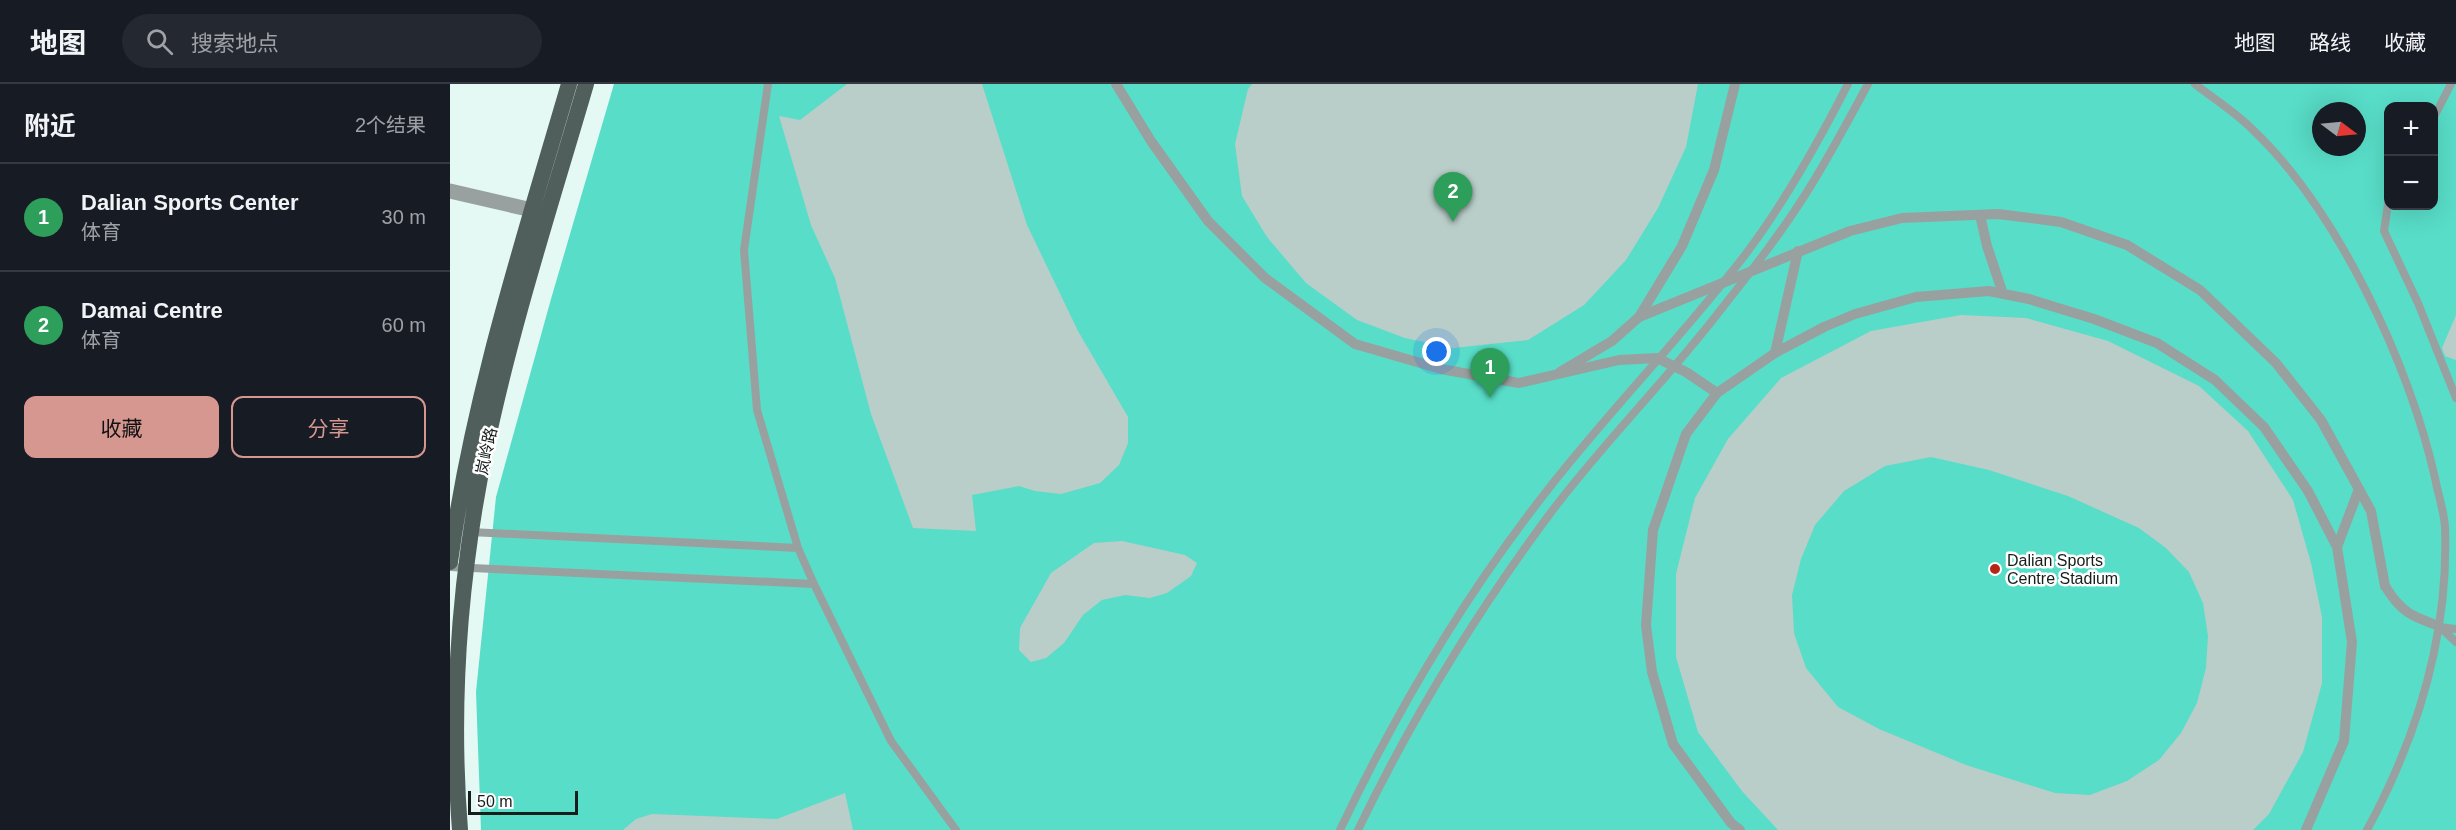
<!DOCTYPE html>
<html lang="zh">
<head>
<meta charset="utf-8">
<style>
	:root { --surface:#171b24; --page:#242831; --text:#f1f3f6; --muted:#9ea1a6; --line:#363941; --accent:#d69791 }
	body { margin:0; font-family:Arial,"Noto Sans SC",sans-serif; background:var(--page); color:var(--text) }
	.controls { position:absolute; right:18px; top:18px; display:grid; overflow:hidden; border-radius:12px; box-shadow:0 6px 24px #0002 }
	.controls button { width:54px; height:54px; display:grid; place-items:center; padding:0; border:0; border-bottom:2px solid var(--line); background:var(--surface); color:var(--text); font:30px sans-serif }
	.compass { position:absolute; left:1862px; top:18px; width:54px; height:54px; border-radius:50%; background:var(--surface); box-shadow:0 6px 24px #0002; rotate:106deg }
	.scale { position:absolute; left:18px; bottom:15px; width:110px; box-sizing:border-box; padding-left:6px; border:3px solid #161e1c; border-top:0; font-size:16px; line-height:21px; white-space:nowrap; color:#161e1c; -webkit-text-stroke:4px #fff; paint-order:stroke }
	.you { position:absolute; left:987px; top:268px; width:21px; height:21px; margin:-15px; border:4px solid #fff; border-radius:50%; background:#1a73e8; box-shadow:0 0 0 9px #1a73e833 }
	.badge { display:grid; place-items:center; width:39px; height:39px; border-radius:50%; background:var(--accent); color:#fff; font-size:20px; font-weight:700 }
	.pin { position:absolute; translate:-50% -50px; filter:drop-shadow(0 2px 3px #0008) }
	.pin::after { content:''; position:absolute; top:32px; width:21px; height:18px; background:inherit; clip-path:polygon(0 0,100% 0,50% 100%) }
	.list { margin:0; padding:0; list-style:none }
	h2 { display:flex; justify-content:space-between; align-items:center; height:78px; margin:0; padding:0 24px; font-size:26px }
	h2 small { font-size:20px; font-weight:400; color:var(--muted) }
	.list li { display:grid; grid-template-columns:39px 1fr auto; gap:18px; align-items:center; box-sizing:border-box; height:108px; padding:0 24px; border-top:2px solid var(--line) }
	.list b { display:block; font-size:22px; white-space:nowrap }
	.list p { margin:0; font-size:20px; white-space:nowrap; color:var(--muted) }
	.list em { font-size:20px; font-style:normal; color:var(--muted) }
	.actions { display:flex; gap:12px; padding:18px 24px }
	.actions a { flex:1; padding:14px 0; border:2px solid var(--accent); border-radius:12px; text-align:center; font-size:21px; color:var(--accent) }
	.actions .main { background:var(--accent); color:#111 }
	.icon { flex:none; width:33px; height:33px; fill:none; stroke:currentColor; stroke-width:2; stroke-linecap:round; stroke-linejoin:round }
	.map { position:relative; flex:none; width:2006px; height:746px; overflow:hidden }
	header { display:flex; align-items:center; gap:36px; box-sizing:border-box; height:84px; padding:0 30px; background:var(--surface); border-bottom:2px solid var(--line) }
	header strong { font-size:28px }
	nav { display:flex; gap:33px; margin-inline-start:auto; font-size:21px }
	.search { width:420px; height:54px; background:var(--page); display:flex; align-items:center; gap:15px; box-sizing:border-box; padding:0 21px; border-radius:33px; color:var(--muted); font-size:22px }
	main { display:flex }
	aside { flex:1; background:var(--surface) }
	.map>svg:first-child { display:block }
</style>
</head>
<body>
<header>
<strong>地图</strong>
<div class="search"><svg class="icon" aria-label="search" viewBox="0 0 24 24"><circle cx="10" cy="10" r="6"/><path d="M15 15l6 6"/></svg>搜索地点</div>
<nav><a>地图</a><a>路线</a><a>收藏</a></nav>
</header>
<main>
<aside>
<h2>附近<small>2个结果</small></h2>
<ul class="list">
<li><span class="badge" style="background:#2e9e5b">1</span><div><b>Dalian Sports Center</b><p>体育</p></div><em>30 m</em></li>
<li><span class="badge" style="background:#2e9e5b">2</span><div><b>Damai Centre</b><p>体育</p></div><em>60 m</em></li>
</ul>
<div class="actions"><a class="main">收藏</a><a>分享</a></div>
</aside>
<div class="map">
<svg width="2006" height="746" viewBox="0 0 2006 746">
	<rect width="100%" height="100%" fill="#e4f8f4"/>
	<path fill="#58ddc8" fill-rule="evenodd" d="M164 0H2006V746H31L26 608 46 413 101 215ZM1938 22H1984V122H1938ZM1871 27H1907V63H1871Z"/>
	<path fill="#bacec9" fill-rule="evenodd" d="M397 0H532L577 141 628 247 678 333V359L669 381 650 399 611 410 585 407 569 402 522 411 526 447 463 444 421 330 385 194 361 141 329 32 350 36Z
		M802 0H1248L1236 63 1208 124 1176 176 1134 221 1078 256 1003 264 955 254 907 236 856 199 817 153 792 112 785 60 798 5Z
		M1511 231 1576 234 1658 257 1749 302 1798 347 1843 416 1861 479 1872 533V599L1853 668 1819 730 1803 746H1328L1292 707 1248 648 1226 573V490L1245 414 1278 355 1331 294 1421 247ZM1481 373 1539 386 1618 412 1689 444 1716 464 1739 488 1753 519 1758 552 1756 584 1747 619 1731 649 1709 676 1677 697 1640 711 1605 709 1516 681 1429 645 1388 623 1356 584 1344 549 1342 511 1351 475 1365 441 1394 407 1435 382Z
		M2006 231V276L1995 272 1992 264Z
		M672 457 735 471 747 479 741 492 717 509 700 514 675 511 652 516 633 531 614 559 596 574 581 578 569 566 570 544 601 489 644 459Z
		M395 709 403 746H173L186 735 202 730 327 735Z"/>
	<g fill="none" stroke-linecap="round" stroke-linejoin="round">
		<path stroke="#99a1a0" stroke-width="8" d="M318 0 294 166 307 326 348 464 364 500 441 657 506 746
			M1745 0C1764 15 1785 28 1802 45 1887 125 1960 281 1985 394 1988 410 1994 427 1995 443 1999 551 1968 652 1917 746
			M1984 33 2001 0
			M1938 120 1934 147 1968 219 2006 314
			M20 448 348 464
			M0 483 364 500
			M1989 542 2006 558
			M1990 543 2006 545
			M890 746C946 628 1015 511 1096 408 1159 327 1232 253 1295 171 1335 118 1368 59 1398 0
			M908 746C961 636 1026 529 1099 431 1152 360 1215 298 1269 228 1299 190 1329 152 1355 111 1378 75 1398 37 1418 0"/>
		<path stroke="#99a1a0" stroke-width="10" d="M1530 131 1537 162 1553 210
			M1325 269 1348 167
			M1110 288 1162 257 1189 233 1232 162 1264 86 1285 0
			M1887 463 1909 405
			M1935 502C1951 528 1961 532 1989 542
			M1290 746 1281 739 1223 660 1202 588 1196 541 1203 446 1236 350 1267 309 1325 269 1374 243 1405 230 1466 213 1539 207 1579 215 1644 235 1707 259 1765 296 1814 343 1858 407 1887 463 1902 558 1894 657 1856 746"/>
		<path stroke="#99a1a0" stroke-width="15" d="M0 107 82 126"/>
		<path stroke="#505f5c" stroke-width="16" d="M0 478C22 315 73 158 119 0
			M10 746C0 619 10 488 36 363 62 240 101 120 136 0"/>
		<path stroke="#99a1a0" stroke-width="10" d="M666 0 701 57 758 137 815 194 905 260 991 285 1069 299 1169 276 1207 274 1236 288 1267 309
			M1189 233 1400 147 1452 134 1548 130 1611 138 1677 161 1750 206 1826 279 1871 336 1921 427 1935 502"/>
	</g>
	<circle fill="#b52715" stroke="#fff" stroke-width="2" cx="1545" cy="485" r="6"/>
	<g text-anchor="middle" stroke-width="5" stroke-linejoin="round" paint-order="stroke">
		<g font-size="16" fill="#161e1c" stroke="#fff">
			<text transform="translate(36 367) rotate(-78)" y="6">岚岭路</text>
		</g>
		<g font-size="16" fill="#161e1c" stroke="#fff" text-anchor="start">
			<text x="1557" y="482">Dalian Sports<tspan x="1557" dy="18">Centre Stadium</tspan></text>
		</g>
	</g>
</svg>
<div class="controls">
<button>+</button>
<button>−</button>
</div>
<svg class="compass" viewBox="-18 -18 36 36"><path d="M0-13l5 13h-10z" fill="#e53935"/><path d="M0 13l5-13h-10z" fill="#9ea1a6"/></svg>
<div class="scale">50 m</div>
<div class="you"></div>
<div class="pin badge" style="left:1040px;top:314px;background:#2e9e5b">1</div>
<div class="pin badge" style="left:1003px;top:138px;background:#2e9e5b">2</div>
</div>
</main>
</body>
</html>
